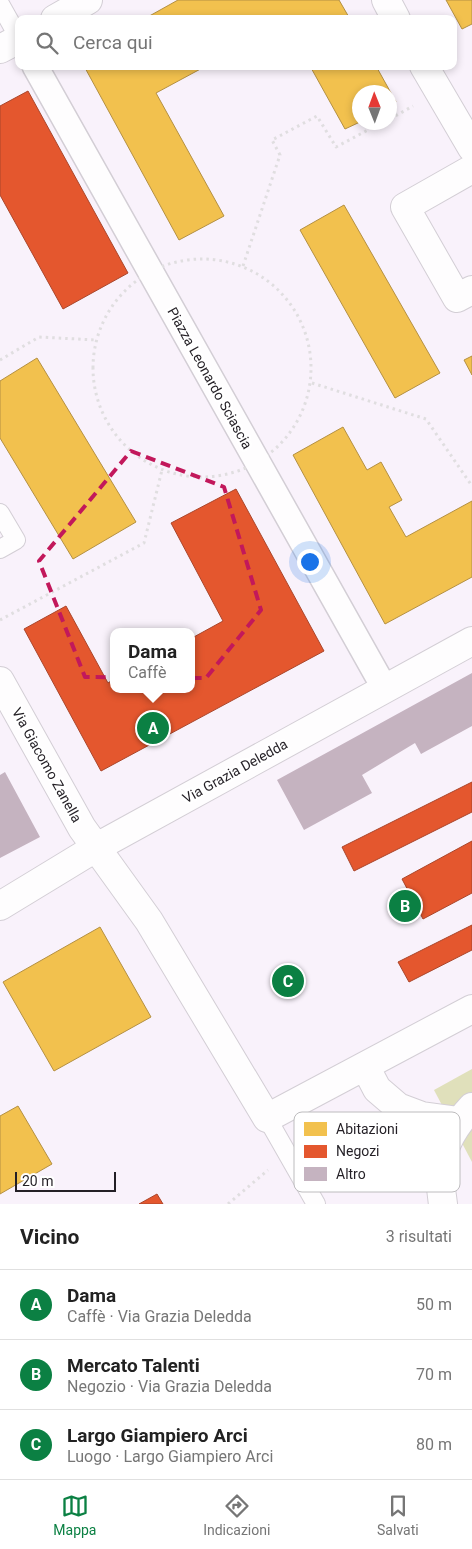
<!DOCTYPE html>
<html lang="it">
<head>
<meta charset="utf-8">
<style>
	:root { --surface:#fff; --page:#f6f6f6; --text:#222; --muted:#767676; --line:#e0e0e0; --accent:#0b8043 }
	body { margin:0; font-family:Roboto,sans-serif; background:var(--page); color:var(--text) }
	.compass { position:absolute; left:352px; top:85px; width:45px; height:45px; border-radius:50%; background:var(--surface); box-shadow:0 2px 8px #0003; rotate:359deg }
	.scale { position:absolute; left:15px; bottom:12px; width:101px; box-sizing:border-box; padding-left:5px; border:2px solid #231f25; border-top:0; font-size:14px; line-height:18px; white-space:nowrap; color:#231f25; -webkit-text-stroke:4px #fff; paint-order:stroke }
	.you { position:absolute; left:309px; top:561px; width:18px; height:18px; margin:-12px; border:4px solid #fff; border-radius:50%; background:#1a73e8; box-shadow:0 0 0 8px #1a73e833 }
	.badge { display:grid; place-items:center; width:32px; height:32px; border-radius:50%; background:var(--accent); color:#fff; font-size:16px; font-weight:700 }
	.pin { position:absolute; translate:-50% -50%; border:2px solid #fff; box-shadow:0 1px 5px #0006 }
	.popup { position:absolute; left:110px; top:628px; width:85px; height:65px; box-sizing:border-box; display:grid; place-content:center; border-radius:10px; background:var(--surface); filter:drop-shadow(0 1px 4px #0005); font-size:16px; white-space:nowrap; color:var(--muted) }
	.popup b { font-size:19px; color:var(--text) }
	.popup::after { content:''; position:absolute; left:50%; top:100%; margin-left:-10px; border:10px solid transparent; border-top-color:var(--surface) }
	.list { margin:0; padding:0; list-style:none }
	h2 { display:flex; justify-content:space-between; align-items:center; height:65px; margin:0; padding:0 20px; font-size:21px }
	h2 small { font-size:16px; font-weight:400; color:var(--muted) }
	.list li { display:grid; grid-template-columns:32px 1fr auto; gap:15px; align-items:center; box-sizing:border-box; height:70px; padding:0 20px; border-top:1px solid var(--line) }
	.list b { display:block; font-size:19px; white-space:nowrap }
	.list p { margin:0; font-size:16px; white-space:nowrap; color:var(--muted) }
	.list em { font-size:16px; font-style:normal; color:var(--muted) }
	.icon { flex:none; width:28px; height:28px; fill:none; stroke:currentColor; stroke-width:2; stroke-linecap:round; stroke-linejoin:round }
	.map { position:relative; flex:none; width:472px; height:1204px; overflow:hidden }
	.search { position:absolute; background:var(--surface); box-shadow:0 2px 8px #0003; left:15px; right:15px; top:15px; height:55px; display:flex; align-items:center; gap:12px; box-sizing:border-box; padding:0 18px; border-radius:10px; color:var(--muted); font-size:19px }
	.sheet { height:275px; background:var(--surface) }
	nav { display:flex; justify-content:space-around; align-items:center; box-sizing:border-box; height:70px; border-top:1px solid var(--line); background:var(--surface); font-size:14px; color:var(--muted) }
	nav a { display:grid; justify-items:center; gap:2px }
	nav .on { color:var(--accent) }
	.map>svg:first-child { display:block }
</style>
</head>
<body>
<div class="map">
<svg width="472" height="1204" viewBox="0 0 472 1204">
	<rect width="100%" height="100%" fill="#f9f2fb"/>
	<path fill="#e0e0bb" d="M472 1069V1162L434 1090Z"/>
	<path fill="#f2c14e" stroke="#b49042" d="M178 0H339L350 19H144Z
		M446 0H472V24L462 29Z
		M84 66H206L156 93 224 216 179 240Z
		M310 66H376L396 102 390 105V92H360V122L345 129Z
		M344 205 440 373 395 398 300 230Z
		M472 356V375L464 360Z
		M37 358 136 522 73 559 0 438V381Z
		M343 427 367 470 381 462 402 500 389 507 406 537 472 501V577L385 624 293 455Z
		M100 927 151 1017 54 1071 3 982Z
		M18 1106 52 1164 0 1194V1116Z"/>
	<path fill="#e4572e" stroke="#aa462b" d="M28 91 128 273 63 309 0 195V106Z
		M236 489 324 651 101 771 24 629 66 606 108 683 114 679V689H192V638L223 621 171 523Z
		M472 782V812L354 871 342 847Z
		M472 841V893L423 919 402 879Z
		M472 925V950L409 982 398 962Z
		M157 1194 163 1204H139Z"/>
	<path fill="#c5b3c0" d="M472 673V726L421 754 415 743 362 775 372 793 304 830 277 780Z
		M5 772 40 837 0 858V775Z"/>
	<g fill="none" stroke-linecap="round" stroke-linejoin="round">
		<g stroke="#d3ced5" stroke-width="20">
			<path id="service" d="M0 4 19 38
				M0 513 16 540 0 549
				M267 1118 316 1204"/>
		</g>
		<g stroke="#d3ced5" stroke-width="28">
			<path id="pedestrian" d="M35 66 385 689"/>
		</g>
		<g stroke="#d3ced5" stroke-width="30">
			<path id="minor" d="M386 0 396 19
				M55 19 88 0
				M0 49 19 39
				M424 66 472 148
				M472 169 405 207 457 298 472 290
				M0 681 82 828 149 921 267 1118 472 1009
				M0 906 97 847 472 641
				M365 1066 377 1089 398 1107 422 1116 459 1121"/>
		</g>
		<g stroke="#d3ced5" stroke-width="30">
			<path id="secondary" d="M443 1204C436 1162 443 1138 472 1107"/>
		</g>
		<path stroke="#e0dee0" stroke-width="3" stroke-dasharray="2.5 4" stroke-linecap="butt" d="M390 119 413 106
			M93 368a109 109 0 1 1 218 0a109 109 0 1 1-218 0Z
			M243 266 280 155 272 140 317 116 336 147 383 122
			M0 360 39 337 96 340
			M312 383 426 419 472 486
			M0 620 144 543 162 470
			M228 1204 268 1170"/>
		<use href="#service" stroke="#fefdfe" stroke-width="18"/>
		<use href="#pedestrian" stroke="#fefdfe" stroke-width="25"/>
		<use href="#minor" stroke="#fefdfe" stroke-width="28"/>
		<use href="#secondary" stroke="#fefdfe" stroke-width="28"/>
	</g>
	<path fill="none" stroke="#c2185b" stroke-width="4" stroke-dasharray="10 6" stroke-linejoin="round" d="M131 451 224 487 261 610 206 678 85 677 39 561Z"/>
	<g text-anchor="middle" stroke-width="5" stroke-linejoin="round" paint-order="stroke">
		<g font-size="14" fill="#231f25" stroke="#fff">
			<text transform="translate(210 378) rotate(61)" y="5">Piazza Leonardo Sciascia</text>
			<text transform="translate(47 765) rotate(61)" y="5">Via Giacomo Zanella</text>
			<text transform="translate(235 771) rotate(-29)" y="5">Via Grazia Deledda</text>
		</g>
	</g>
	<rect x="294" y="1112" width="166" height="80" rx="8" fill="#fff" stroke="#bdbcbe" stroke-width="1"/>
	<rect x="304" y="1122" width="23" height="14" fill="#f2c14e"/>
	<rect x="304" y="1145" width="23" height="13" fill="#e4572e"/>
	<rect x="304" y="1167" width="23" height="14" fill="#c5b3c0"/>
	<g font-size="14" fill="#231f25">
		<text x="336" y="1134">Abitazioni</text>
		<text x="336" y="1156">Negozi</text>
		<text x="336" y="1179">Altro</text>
	</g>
</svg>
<svg class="compass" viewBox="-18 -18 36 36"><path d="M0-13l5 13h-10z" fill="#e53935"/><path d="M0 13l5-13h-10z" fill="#767676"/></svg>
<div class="scale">20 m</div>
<div class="you"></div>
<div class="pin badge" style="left:153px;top:728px">A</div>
<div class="popup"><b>Dama</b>Caffè</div>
<div class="pin badge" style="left:405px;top:906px">B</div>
<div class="pin badge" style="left:288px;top:981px">C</div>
<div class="search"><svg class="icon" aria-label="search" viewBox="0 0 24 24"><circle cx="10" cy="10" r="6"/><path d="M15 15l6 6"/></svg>Cerca qui</div>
</div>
<section class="sheet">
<h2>Vicino<small>3 risultati</small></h2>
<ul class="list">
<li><span class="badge">A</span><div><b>Dama</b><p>Caffè · Via Grazia Deledda</p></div><em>50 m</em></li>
<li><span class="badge">B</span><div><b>Mercato Talenti</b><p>Negozio · Via Grazia Deledda</p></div><em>70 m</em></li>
<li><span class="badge">C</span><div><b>Largo Giampiero Arci</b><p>Luogo · Largo Giampiero Arci</p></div><em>80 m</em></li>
</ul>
</section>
<nav>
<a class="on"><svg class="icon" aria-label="map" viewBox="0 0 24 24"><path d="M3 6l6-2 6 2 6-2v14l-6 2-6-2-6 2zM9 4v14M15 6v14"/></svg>Mappa</a>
<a><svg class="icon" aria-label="directions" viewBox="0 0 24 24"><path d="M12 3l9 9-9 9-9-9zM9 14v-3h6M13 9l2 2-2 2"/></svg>Indicazioni</a>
<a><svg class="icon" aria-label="saved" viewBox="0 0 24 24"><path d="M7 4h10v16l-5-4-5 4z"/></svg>Salvati</a>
</nav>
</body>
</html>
